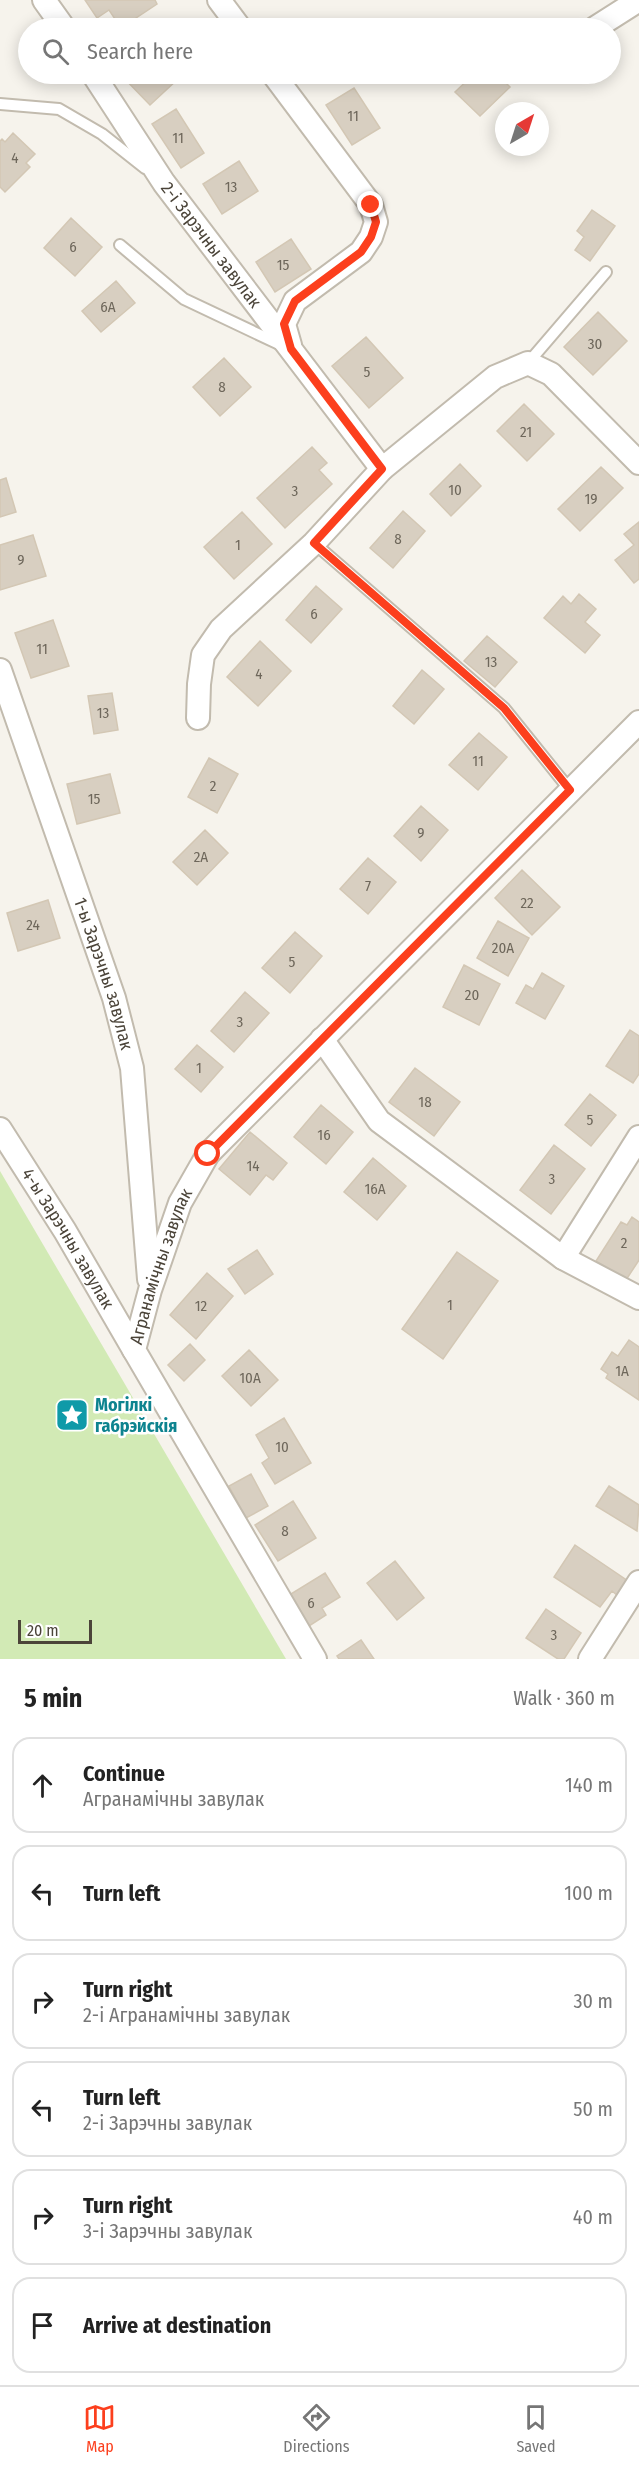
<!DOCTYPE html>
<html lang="en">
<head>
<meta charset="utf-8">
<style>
	:root { --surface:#fff; --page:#f6f6f6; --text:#222; --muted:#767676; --line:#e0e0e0; --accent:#fc3f1d }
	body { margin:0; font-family:"Fira Sans Condensed",sans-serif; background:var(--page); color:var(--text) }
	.compass { position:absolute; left:495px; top:102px; width:54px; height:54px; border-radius:50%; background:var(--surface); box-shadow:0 3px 15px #0003; rotate:39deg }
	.scale { position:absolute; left:18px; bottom:15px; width:74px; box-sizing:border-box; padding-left:6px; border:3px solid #4b4439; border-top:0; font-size:16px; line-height:21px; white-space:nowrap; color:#4b4439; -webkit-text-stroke:4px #fff; paint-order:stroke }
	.stop { position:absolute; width:18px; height:18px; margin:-14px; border:4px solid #fc3f1d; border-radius:50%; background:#fff }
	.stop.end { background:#fc3f1d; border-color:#fff; box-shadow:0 2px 6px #0008 }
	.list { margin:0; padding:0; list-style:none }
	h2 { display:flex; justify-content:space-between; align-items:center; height:78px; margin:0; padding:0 24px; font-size:26px }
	h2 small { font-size:20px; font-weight:400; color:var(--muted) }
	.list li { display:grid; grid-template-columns:39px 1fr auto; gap:18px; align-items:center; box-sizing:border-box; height:96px; margin:0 12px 12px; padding:0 12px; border:2px solid var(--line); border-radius:18px }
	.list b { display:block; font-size:22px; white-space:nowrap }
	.list p { margin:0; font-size:20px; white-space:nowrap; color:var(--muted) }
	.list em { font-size:20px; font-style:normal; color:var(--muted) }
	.icon { flex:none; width:33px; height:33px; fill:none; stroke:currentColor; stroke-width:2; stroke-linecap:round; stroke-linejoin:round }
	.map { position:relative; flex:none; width:639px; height:1659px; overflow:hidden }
	.search { position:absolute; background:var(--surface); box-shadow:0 3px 15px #0003; left:18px; right:18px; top:18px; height:66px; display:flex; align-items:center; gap:15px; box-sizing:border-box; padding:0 21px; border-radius:33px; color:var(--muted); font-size:22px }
	.sheet { height:726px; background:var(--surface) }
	nav { display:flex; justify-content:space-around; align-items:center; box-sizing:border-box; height:84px; border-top:2px solid var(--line); background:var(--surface); font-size:16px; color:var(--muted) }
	nav a { display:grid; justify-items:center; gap:3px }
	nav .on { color:var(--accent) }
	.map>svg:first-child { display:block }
</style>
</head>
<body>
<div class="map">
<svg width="639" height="1659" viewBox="0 0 639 1659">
	<rect width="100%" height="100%" fill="#f6f3ec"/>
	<path fill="#d2eab5" d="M0 1171 286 1659H0Z"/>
	<path fill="#d8cfc1" stroke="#d3c7b4" stroke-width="1.5" d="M85 0H155L157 4 121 28 109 10 97 18Z
		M120 74H173L178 79 150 105Z
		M474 74H497L510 87 480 116 455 92Z
		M354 88 380 128 352 145 326 105Z
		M176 109 204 153 181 168 152 124Z
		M13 133 35 154 26 163 30 167 5 192 0 187V141L2 139 5 142Z
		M239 161 258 191 222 214 203 184Z
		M592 210 615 226 590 261 575 250 584 237 577 231Z
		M71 218 102 247 75 276 44 248Z
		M291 239 311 269 275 292 256 262Z
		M116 281 135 303 101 332 82 311Z
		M598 312 627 341 593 375 564 347Z
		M366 337 403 378 369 408 332 366Z
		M224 358 251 387 220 416 193 387Z
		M524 404 554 434 527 461 497 431Z
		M312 447 327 463 319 470 332 484 285 528 257 498Z
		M460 464 481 486 451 516 430 494Z
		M601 467 623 488 580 531 558 509Z
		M6 478 16 512 0 517V480Z
		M403 511 425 531 393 568 370 548Z
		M242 512 272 544 234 579 204 547Z
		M639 522V579L634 583 615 560 634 545 624 534Z
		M33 535 46 576 0 590V545Z
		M316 586 342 609 311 643 286 620Z
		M579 594 596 609 585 622 600 635 585 653 544 618 563 596 571 604Z
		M53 620 69 666 31 678 15 633Z
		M487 636 517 662 495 687 464 661Z
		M260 641 291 671 258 706 227 677Z
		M422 670 444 689 414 724 393 706Z
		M112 693 118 730 94 734 88 696Z
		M479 733 507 757 478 790 449 765Z
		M209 758 238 774 217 813 188 797Z
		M110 774 120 813 77 824 67 784Z
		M421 806 448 830 421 861 394 836Z
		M205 830 228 853 197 885 173 862Z
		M368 858 396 882 368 914 340 889Z
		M522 870 560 907 532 935 495 898Z
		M48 900 60 938 18 951 7 913Z
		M498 921 529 938 508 976 477 958Z
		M295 932 322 956 290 993 262 968Z
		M464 965 500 984 479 1025 443 1007Z
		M542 973 564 986 545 1019 516 1003 526 985 533 989Z
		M245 992 269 1013 234 1052 211 1031Z
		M630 1030 639 1036V1074L633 1083 606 1066Z
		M197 1045 223 1067 201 1092 175 1069Z
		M415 1068 460 1102 434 1136 389 1102Z
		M590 1094 616 1115 591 1146 565 1125Z
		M321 1105 353 1132 326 1164 294 1137Z
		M250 1132 287 1163 273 1180 266 1175 250 1195 219 1169Z
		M554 1145 585 1169 551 1214 520 1190Z
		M373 1158 406 1186 377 1220 344 1192Z
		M632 1217 639 1222V1260L626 1280 596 1261 621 1222 627 1225Z
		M257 1250 273 1274 245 1294 228 1269Z
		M457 1252 498 1281 443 1359 402 1329Z
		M207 1273 233 1296 196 1339 170 1315Z
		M629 1340 639 1347V1400L606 1378 608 1374 601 1369 612 1352 618 1356Z
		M190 1344 205 1360 184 1381 168 1365Z
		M249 1350 278 1380 251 1406 222 1376Z
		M284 1418 311 1463 275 1484 262 1463 269 1458 256 1435Z
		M251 1474 268 1506 246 1518 229 1486Z
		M609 1486 639 1505 637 1531 596 1506Z
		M293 1501 316 1538 278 1561 255 1525Z
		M575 1545 628 1581 618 1596 612 1591 600 1607 554 1577Z
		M395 1561 424 1598 397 1620 367 1583Z
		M325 1573 340 1597 322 1608 326 1615 306 1628 286 1597Z
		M546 1609 581 1633 564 1659H558L526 1638Z
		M361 1640 374 1659H339L337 1656Z"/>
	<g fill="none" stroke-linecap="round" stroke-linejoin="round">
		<g stroke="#c2bbae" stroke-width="14">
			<path id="lane" d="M0 104 59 109 102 134 145 168
				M120 245 184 299 279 344
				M528 363 606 272
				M314 543 504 708 570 790"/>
		</g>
		<g stroke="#c2bbae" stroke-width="26">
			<g id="street">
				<path d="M44 0 64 28"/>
				<path d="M219 0 240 28"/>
				<path d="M595 28 639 0"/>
				<path id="s1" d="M93 74 164 183 382 469"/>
				<path d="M273 74 371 205 376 222 371 237 361 252 295 301 284 324 290 345"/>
				<path id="s2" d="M0 670 114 998 132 1068 149 1279"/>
				<path d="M198 718 199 684 203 655 221 629 314 543 382 469 495 377 528 363 551 374 639 463"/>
				<path d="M322 1039 379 1121 563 1258 639 1298"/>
				<path id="s3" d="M0 1129 65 1231 134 1350"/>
				<path d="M563 1258 639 1137"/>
				<path id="s4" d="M315 1659 134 1350 150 1290 180 1203 208 1154 639 722"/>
				<path d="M590 1659 639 1582"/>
			</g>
		</g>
		<use href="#lane" stroke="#fff" stroke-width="10"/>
		<use href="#street" stroke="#fff" stroke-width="22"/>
	</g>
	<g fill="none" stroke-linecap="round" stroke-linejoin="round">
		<path stroke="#fc3f1d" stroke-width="8" d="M208 1154 570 790 504 708 314 543 382 469 291 349 284 324 295 301 361 252 371 237 376 222 371 205"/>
	</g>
	<defs>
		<g id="sight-square" transform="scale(1.725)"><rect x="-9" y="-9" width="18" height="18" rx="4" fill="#0f9aa8" stroke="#fff"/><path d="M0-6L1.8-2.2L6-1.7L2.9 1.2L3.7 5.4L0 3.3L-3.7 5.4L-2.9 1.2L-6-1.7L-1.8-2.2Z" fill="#fff"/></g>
	</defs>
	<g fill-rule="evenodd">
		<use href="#sight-square" x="72" y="1415"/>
	</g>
	<g text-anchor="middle" stroke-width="5" stroke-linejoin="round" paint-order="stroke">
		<g font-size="15" fill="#6e675b">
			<text x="353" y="121">11</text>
			<text x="178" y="143">11</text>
			<text x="15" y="163">4</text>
			<text x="231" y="192">13</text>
			<text x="73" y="252">6</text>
			<text x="283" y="270">15</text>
			<text x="108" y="312">6А</text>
			<text x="595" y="349">30</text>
			<text x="367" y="377">5</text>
			<text x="222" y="392">8</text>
			<text x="526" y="437">21</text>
			<text x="455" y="495">10</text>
			<text x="295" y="496">3</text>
			<text x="591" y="504">19</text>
			<text x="398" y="544">8</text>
			<text x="238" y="550">1</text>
			<text x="21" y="565">9</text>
			<text x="314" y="619">6</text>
			<text x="42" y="654">11</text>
			<text x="491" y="667">13</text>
			<text x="259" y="679">4</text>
			<text x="103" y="718">13</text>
			<text x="478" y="766">11</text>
			<text x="213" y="791">2</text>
			<text x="94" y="804">15</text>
			<text x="421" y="838">9</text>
			<text x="201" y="862">2А</text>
			<text x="368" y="891">7</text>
			<text x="527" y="908">22</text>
			<text x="33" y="930">24</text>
			<text x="503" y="953">20А</text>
			<text x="292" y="967">5</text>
			<text x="472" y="1000">20</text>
			<text x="240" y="1027">3</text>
			<text x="199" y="1073">1</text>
			<text x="425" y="1107">18</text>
			<text x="590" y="1125">5</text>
			<text x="324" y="1140">16</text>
			<text x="253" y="1171">14</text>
			<text x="552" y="1184">3</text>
			<text x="375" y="1194">16А</text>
			<text x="624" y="1248">2</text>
			<text x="450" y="1310">1</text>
			<text x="201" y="1311">12</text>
			<text x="622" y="1376">1А</text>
			<text x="250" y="1383">10А</text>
			<text x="282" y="1452">10</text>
			<text x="285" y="1536">8</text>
			<text x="311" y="1608">6</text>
			<text x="554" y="1640">3</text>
		</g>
		<g font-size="18" fill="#4b4439" stroke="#fff">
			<text dy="6" stroke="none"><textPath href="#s1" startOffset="208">2-і Зарэчны завулак</textPath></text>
			<text dy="6" stroke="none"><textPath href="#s2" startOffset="321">1-ы Зарэчны завулак</textPath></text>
			<text dy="6" stroke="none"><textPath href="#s3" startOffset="129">4-ы Зарэчны завулак</textPath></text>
			<text dy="6" stroke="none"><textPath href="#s4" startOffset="446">Агранамічны завулак</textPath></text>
		</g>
		<g font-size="18" font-weight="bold" fill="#0d838f" stroke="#fff" text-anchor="start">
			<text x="95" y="1411">Могілкі<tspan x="95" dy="21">габрэйскія</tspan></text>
		</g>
	</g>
</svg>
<svg class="compass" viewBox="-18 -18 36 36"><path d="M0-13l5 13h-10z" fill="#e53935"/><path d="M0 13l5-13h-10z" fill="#767676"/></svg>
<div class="scale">20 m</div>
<div class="stop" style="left:208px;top:1154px"></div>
<div class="stop end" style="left:371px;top:205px"></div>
<div class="search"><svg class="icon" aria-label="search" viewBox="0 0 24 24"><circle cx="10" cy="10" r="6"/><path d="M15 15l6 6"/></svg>Search here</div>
</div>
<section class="sheet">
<h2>5 min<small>Walk · 360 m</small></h2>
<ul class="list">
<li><svg class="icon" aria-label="ahead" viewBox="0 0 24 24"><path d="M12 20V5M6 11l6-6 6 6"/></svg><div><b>Continue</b><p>Агранамічны завулак</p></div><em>140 m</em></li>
<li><svg class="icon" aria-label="left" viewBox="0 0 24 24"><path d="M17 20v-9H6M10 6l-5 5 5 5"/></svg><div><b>Turn left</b></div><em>100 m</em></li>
<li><svg class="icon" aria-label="right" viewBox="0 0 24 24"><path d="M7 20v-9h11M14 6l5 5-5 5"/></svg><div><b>Turn right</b><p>2-і Агранамічны завулак</p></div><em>30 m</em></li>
<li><svg class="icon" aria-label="left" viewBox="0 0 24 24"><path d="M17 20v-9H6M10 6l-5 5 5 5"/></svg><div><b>Turn left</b><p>2-і Зарэчны завулак</p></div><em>50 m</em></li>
<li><svg class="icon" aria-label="right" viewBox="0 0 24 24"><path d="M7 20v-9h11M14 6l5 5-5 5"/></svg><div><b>Turn right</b><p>3-і Зарэчны завулак</p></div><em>40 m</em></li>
<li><svg class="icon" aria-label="arrive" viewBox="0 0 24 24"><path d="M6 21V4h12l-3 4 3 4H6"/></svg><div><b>Arrive at destination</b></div></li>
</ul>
</section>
<nav>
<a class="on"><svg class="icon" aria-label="map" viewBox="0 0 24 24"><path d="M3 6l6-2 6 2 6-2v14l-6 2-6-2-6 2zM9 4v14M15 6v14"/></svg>Map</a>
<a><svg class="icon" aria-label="directions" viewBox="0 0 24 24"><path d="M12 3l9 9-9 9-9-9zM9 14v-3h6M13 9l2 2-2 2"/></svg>Directions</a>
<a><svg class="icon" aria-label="saved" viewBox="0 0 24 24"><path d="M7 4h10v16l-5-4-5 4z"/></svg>Saved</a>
</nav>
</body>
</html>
